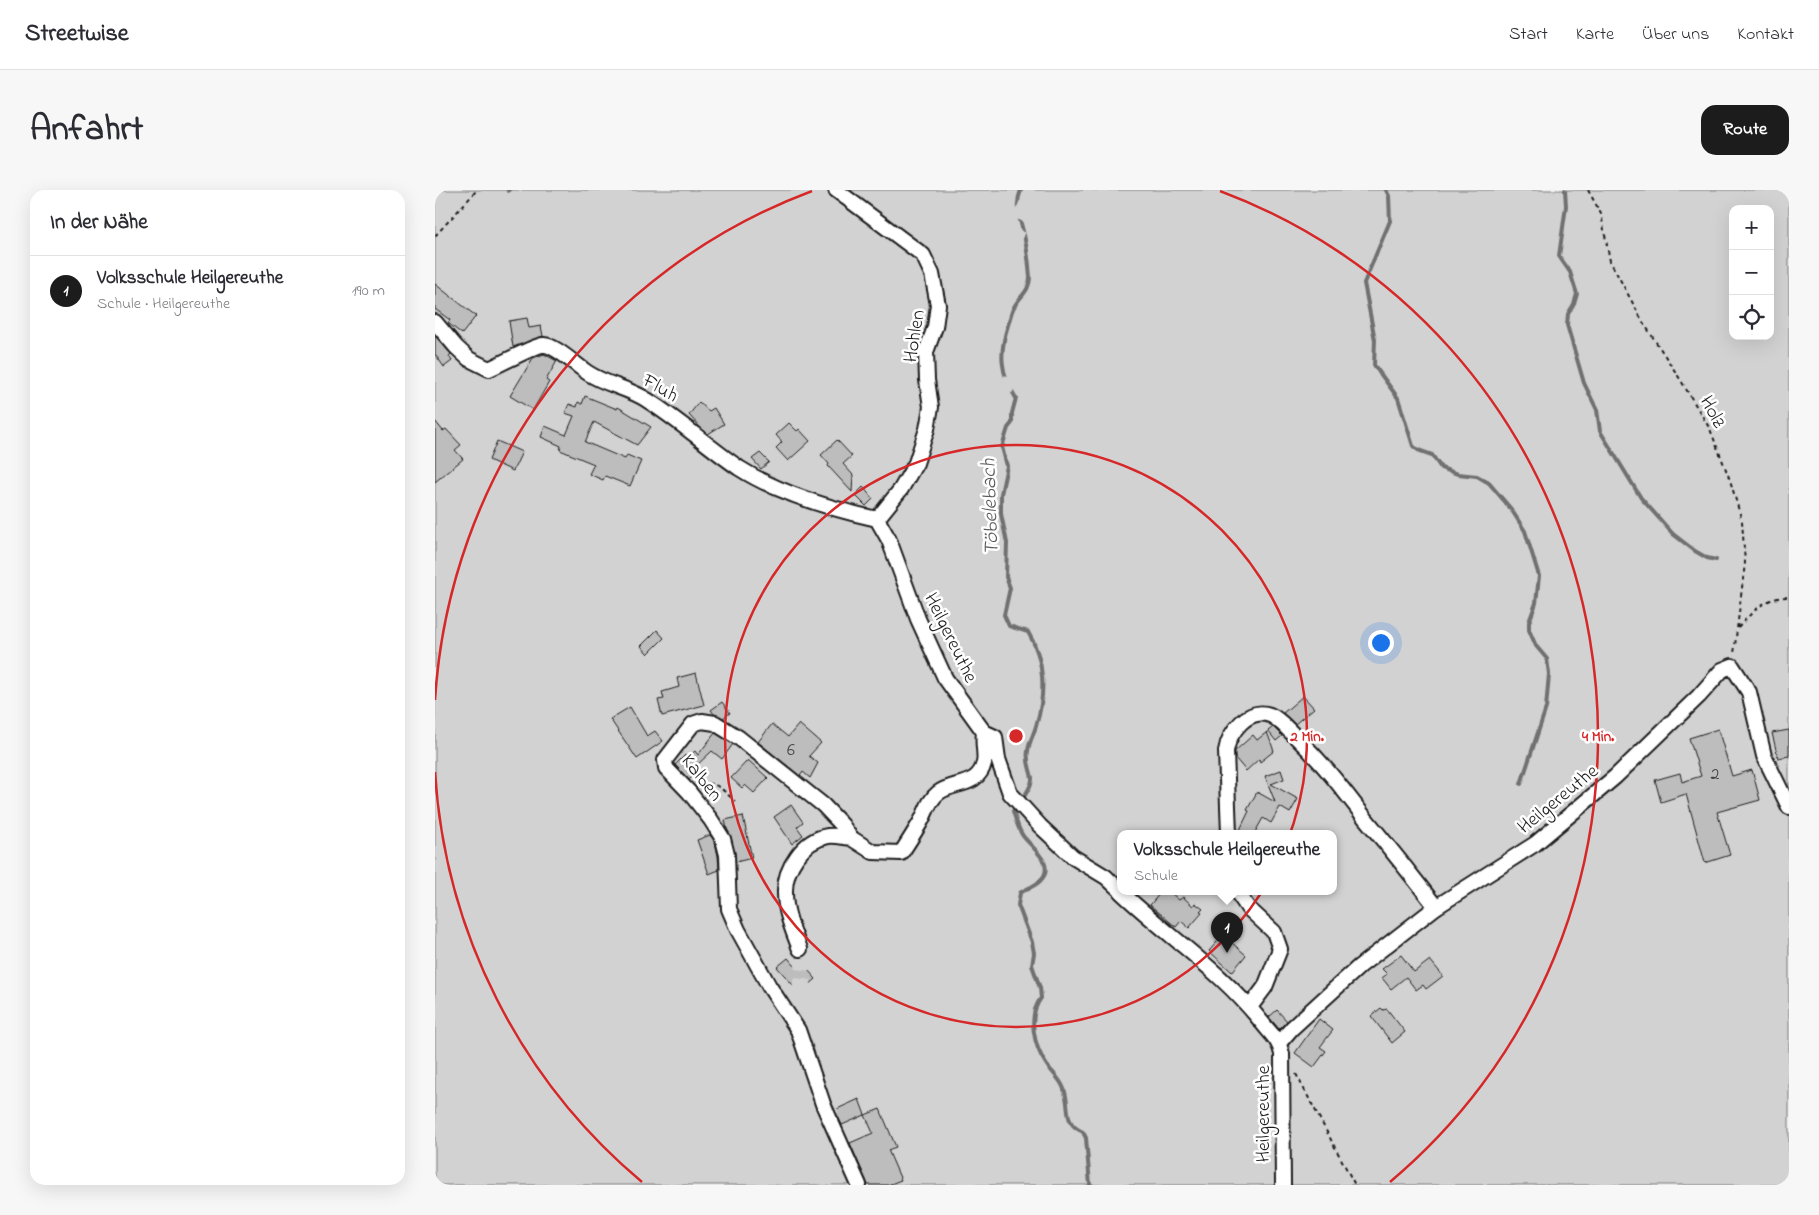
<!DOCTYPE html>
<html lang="de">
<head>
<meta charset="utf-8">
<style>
	:root { --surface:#fff; --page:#f7f7f7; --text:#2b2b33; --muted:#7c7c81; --line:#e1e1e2; --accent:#1c1c1c }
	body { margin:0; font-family:"Indie Flower",sans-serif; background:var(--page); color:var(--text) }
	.controls { position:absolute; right:15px; top:15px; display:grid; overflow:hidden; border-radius:10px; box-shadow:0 5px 20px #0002 }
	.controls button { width:45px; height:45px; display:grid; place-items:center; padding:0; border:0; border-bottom:1px solid var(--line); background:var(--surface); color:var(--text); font:25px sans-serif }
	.you { position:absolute; left:945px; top:452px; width:18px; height:18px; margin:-12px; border:4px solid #fff; border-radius:50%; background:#1a73e8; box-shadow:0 0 0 8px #1a73e833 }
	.badge { display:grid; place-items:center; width:32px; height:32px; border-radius:50%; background:var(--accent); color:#fff; font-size:16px; font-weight:700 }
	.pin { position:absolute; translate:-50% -41px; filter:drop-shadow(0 1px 2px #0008) }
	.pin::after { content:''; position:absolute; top:26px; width:18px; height:15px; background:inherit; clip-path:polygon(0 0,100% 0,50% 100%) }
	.popup { position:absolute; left:682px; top:640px; width:220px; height:65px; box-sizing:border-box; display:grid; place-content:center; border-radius:10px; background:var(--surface); filter:drop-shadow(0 1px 4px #0005); font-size:16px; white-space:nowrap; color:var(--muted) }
	.popup b { font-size:19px; color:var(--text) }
	.popup::after { content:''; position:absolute; left:50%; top:100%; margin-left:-10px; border:10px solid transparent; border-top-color:var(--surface) }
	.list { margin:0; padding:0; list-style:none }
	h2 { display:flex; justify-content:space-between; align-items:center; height:65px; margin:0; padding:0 20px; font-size:21px }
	h2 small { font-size:16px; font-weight:400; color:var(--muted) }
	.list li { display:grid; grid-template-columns:32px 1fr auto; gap:15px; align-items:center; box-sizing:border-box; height:70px; padding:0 20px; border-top:1px solid var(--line) }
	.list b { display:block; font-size:19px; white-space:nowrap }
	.list p { margin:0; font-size:16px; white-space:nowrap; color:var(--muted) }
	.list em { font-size:16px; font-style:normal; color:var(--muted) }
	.icon { flex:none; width:28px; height:28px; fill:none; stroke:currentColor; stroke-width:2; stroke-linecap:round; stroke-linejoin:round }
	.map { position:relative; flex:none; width:1354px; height:995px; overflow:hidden; border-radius:15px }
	header { display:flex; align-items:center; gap:30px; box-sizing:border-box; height:70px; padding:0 25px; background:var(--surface); border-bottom:1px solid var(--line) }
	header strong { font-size:24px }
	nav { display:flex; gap:28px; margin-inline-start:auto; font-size:18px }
	.intro { display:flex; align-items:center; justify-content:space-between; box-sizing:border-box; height:120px; padding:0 30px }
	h1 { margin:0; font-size:35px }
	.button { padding:12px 22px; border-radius:15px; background:var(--accent); color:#fff; font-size:18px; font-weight:700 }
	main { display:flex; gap:30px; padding:0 30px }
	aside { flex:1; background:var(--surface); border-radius:15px; box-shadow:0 5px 20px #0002 }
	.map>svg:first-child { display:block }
</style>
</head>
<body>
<header>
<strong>Streetwise</strong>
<nav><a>Start</a><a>Karte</a><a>Über uns</a><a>Kontakt</a></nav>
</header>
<div class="intro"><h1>Anfahrt</h1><a class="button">Route</a></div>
<main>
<aside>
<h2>In der Nähe<small></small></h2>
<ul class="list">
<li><span class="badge">1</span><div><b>Volksschule Heilgereuthe</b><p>Schule · Heilgereuthe</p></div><em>190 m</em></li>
</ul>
</aside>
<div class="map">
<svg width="1354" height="995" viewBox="0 0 1354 995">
	<rect width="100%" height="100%" fill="#f2f2f2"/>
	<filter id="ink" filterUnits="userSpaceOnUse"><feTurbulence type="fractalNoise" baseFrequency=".02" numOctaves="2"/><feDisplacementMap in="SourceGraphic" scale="10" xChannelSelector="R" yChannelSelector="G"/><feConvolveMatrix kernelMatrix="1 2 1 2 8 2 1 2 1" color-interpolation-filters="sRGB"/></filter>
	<g filter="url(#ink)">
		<path fill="#d2d2d2" stroke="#777" fill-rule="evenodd" d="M0 0H1354V995H0ZM1298 19H1335V146H1298ZM686 644H898V702H686Z"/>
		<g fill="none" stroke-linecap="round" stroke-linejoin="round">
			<path stroke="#707070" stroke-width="4" d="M586 0C579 17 585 28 589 45 592 58 594 73 595 87 595 101 585 106 579 117 576 122 575 129 573 135 564 163 565 183 581 208L577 223V233L573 238 567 257 572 276 566 304V324L572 353 571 387 575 398 569 425 574 436 593 442C610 470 611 504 601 536 599 544 594 552 593 561 591 571 595 578 597 588 598 596 584 614 578 621 581 630 583 639 588 646 597 658 622 675 605 691 600 696 591 699 585 703L583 715 597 752 599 763 597 775 605 798 606 808C592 826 599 856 611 874 617 883 625 888 629 899 636 918 627 933 648 942L651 948 655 995
				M951 0 954 6 955 31 929 93 940 150 939 175 963 208 978 256 983 260 997 265 1006 278 1023 284 1042 286 1054 293 1076 319 1090 341 1104 386 1101 413 1094 432V440L1101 456 1112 469 1114 484 1111 518 1086 594
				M1130 0 1131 16 1124 66 1135 82 1142 104 1139 114 1133 124 1132 135 1149 193 1162 220 1165 241 1206 308 1238 344 1260 361 1272 368 1281 370
				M73 1 74 0"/>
		</g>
		<path fill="#bdbdbd" stroke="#1c1c1c" d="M0 94 41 126 27 144 13 133 15 130 0 119Z
			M92 128 94 138 106 136 108 146 78 157 74 131Z
			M0 146 16 164 14 166 17 171 9 177 0 164Z
			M109 164 122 171 111 190 114 192 98 220 75 206 98 168Z
			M150 206 182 219 183 217 216 237 202 255 159 232 150 252 190 269 192 265 206 271 195 296 170 286 168 290 154 284 159 274 125 260 126 256 106 247 110 236 131 245 139 226 130 223 134 214 142 217 143 212 147 214Z
			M264 212 274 221 279 218 289 234 273 244 265 237 254 225Z
			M0 231 8 241 11 239 26 255 20 260 28 269 0 292Z
			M354 233 362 241 364 239 375 251 353 271 341 258 347 252 341 245Z
			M402 250 417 266 408 274 418 285 417 302 393 276 394 274 386 265Z
			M62 251 87 262 78 281 54 270Z
			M325 263 334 272 326 279 317 269Z
			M428 297 438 309 431 316 420 305Z
			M222 440 229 448 213 464 206 456Z
			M261 483 269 515 227 526 223 510 229 509 227 502 244 497 242 488Z
			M868 506 879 518 860 534 848 523Z
			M287 512 295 523 288 528 279 524 276 520Z
			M195 517 212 546 220 541 228 551 202 569 175 529Z
			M337 534 353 547 364 534 386 553 374 566 383 573 375 588 368 582 365 586 323 552Z
			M838 537 847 546 841 551 833 541Z
			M1283 539 1297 586 1317 580 1325 610 1282 622 1295 665 1270 673 1251 604 1226 612 1220 590 1245 583 1247 592 1266 586 1254 548Z
			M1354 540V566L1343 568 1337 543Z
			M832 542 839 561 825 572 824 569 811 581 800 568V561L818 545 822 550Z
			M280 543 298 554 287 569 277 561 261 576 264 580 254 590 240 575 250 565 252 568 260 561 263 565Z
			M313 570 333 588 319 603 310 595 307 598 296 588Z
			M846 580 849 589 836 594 863 609 855 623 845 617 836 633 828 628 819 644H803L814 621 812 620 822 602 840 612 830 586Z
			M356 615 368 632 362 637 368 645 357 654 339 627Z
			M308 626 317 668 301 672 296 647 292 639 290 630Z
			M275 645 280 652 283 666 284 680 274 684 262 650Z
			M726 702H735L744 710 748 707 758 716 760 713 768 719 765 722 767 723 754 738 746 731 741 737 715 715Z
			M788 745 811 765 797 782 774 761Z
			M966 765 979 782 995 770 1008 786 991 799 988 795 981 800 971 787 956 799 947 788 952 784 947 779Z
			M353 768 360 776 365 771 381 789 365 803 342 777Z
			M946 818 948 820 952 819 970 842 957 853 936 826Z
			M842 820 852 831 844 839 834 827Z
			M884 829 898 840 885 857 891 861 879 877 860 863Z
			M424 909 430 925 407 935 400 920Z
			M445 919 461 957 453 960 466 990 453 995H433L415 953 438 943 430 925Z"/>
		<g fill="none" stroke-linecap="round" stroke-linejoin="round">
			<path stroke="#d2d2d2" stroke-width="14" stroke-dasharray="14 7" stroke-linecap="butt" d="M390 995 400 868 415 740 466 515 518 327 642 30 656 0"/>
			<path stroke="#d2d2d2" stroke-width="18" stroke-dasharray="18 9" stroke-linecap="butt" d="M348 995 358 864 376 720 421 502 475 313 530 161 599 0"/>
			<g stroke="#1c1c1c" stroke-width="18">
				<path id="minor" d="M401 0 488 65 497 84 503 115 500 137 491 162 492 190 496 217 492 239 481 273 466 299 442 329
					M0 132 21 157 34 169 54 179C64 175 102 154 109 155 120 155 142 176 153 183 171 195 194 198 212 210 244 230 272 256 304 278 343 303 397 319 442 329
					M442 329 454 350 483 429 510 488 549 542 560 547 563 569 575 603 605 636 638 667 671 687 686 701
					M794 644 791 561C794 542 813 517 835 525 845 529 853 540 861 547 887 572 908 599 930 628 954 657 978 687 1001 717
					M686 702C734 747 789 783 829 835 837 845 844 850 847 864L848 995
					M802 702 813 718 839 742 845 759 830 797 815 817
					M365 759C358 741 350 722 350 703 349 679 368 650 393 646 400 645 408 647 416 648
					M844 853 857 838 925 776 1001 717 1100 654 1180 587 1264 506 1287 480 1297 476 1314 502 1329 566 1354 617
					M424 995 388 914 363 840 334 796 303 740 294 719 292 665 288 649 276 630 254 602 231 578 230 570 258 534 267 531 280 533 304 548 388 615 407 635 416 648 438 662 466 663C473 653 479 643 485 633 491 623 493 611 503 603 518 591 543 598 549 573 551 564 547 553 549 542"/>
			</g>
			<path stroke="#1c1c1c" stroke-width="2" stroke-dasharray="4 4" stroke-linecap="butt" d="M1153 0 1166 24 1175 71 1208 132 1245 189 1275 239 1295 290 1307 331 1310 373 1299 464
				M0 46 42 0
				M1303 438C1317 422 1331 406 1354 407
				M265 596C280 588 289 602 300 611
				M861 884 920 995"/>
			<use href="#minor" stroke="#fff" stroke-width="14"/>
		</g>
	</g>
	<g fill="none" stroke="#d62828" stroke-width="2.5">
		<circle cx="581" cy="546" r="291"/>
		<path d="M207 992A582 582 0 0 1 0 582M0 510A582 582 0 0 1 377 1M785 1A582 582 0 0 1 955 992"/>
	</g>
	<g text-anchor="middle" stroke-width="5" stroke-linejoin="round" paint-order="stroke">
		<g font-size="18" fill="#444">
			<text x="356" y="565">6</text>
			<text x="1280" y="589">2</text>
		</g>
		<g font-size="20" fill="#1c1c1c" stroke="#fff">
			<text transform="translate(478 146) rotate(-81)" y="7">Hohlen</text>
			<text transform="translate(226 197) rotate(30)" y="7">Fluh</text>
			<text transform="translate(1279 221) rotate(62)" y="7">Holz</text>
			<text transform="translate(517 447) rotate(64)" y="7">Heilgereuthe</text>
			<text transform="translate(268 587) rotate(52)" y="7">Kalben</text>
			<text transform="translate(1122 608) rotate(-39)" y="7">Heilgereuthe</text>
			<text transform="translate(827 924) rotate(-90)" y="7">Heilgereuthe</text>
		</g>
		<g font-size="21" font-style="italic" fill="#5b5b5b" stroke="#fff">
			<text transform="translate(554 317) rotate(-92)" y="7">Töbelebach</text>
		</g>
	</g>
	<circle cx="581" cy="546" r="8" fill="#d62828" stroke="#fff" stroke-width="2.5"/>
	<g font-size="15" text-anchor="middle" font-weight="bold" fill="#d62828" stroke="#fff" stroke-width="5" stroke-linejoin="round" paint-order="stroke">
		<text x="872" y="551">2 Min.</text>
		<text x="1163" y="551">4 Min.</text>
	</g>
</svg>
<div class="controls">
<button>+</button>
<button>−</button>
<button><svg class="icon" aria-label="locate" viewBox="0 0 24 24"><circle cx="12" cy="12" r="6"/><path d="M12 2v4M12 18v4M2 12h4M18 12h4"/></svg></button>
</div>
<div class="you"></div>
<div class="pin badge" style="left:792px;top:763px">1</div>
<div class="popup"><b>Volksschule Heilgereuthe</b>Schule</div>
</div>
</main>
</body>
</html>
